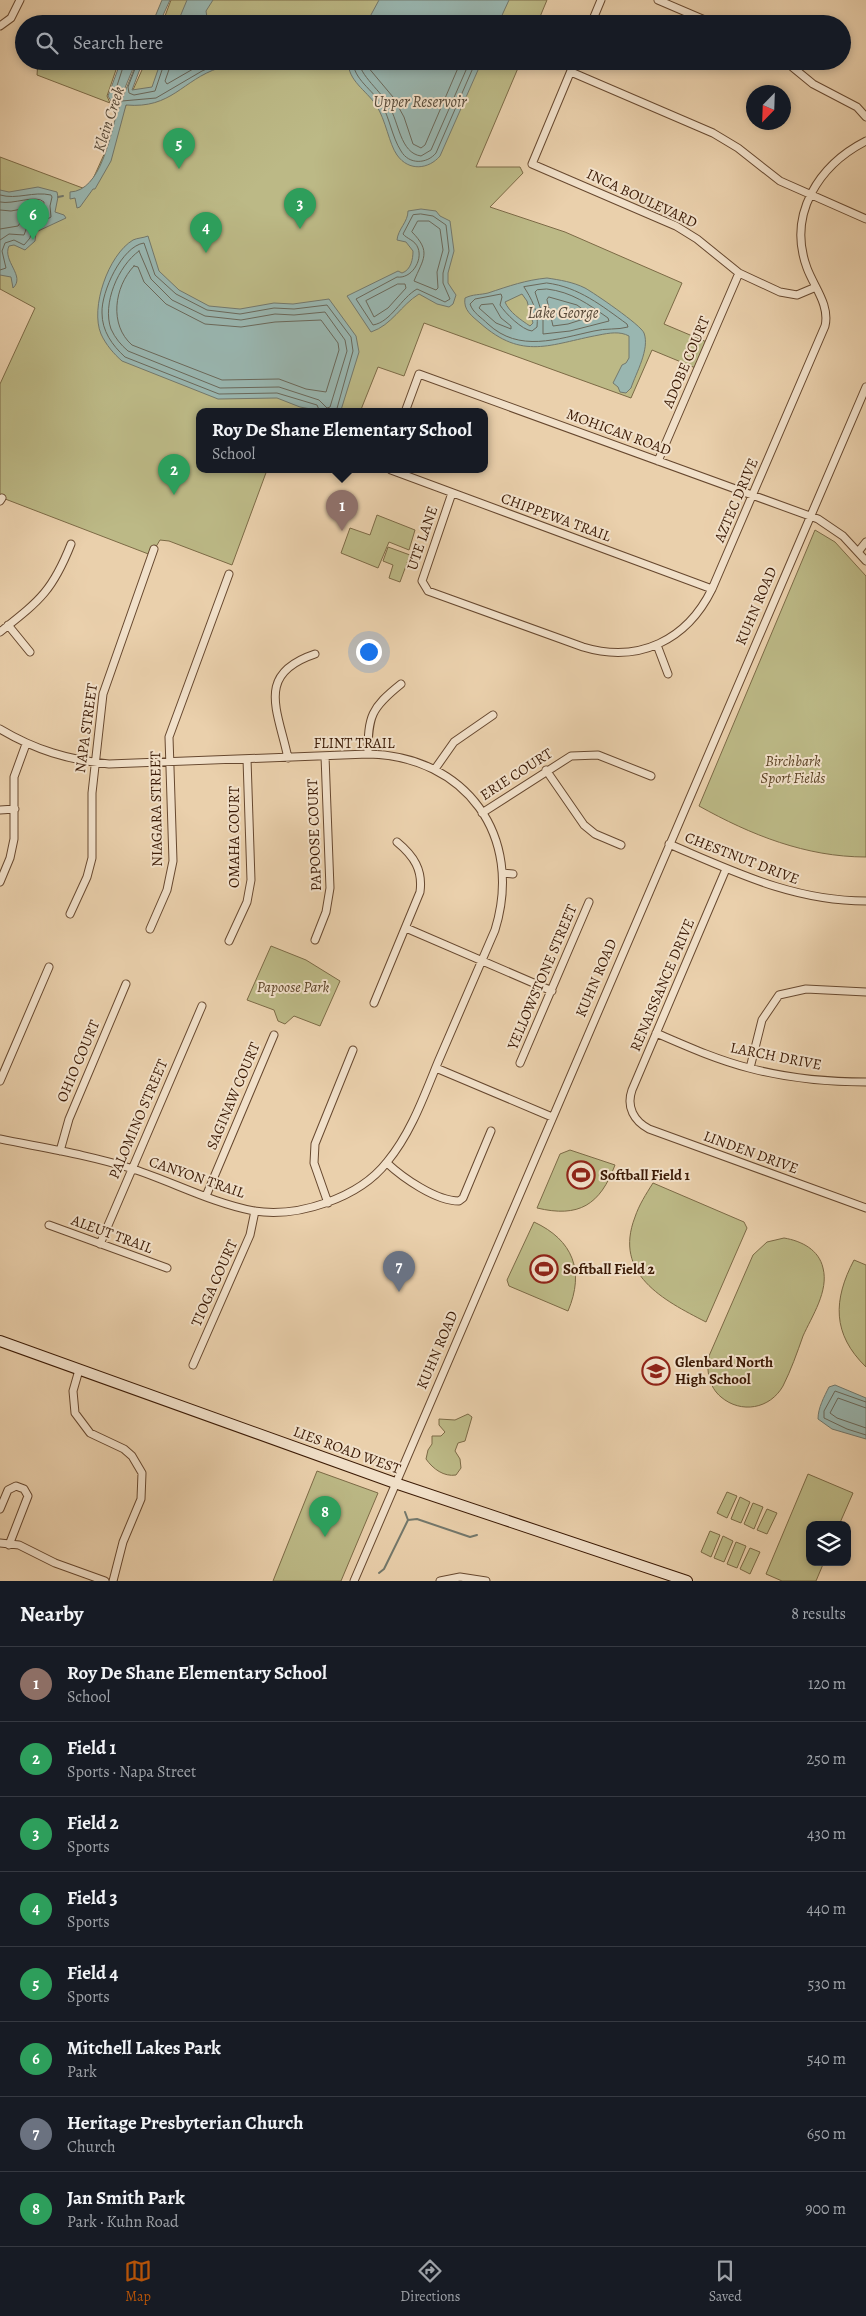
<!DOCTYPE html>
<html lang="en">
<head>
<meta charset="utf-8">
<style>
	:root { --surface:#171b24; --page:#20242c; --text:#f1f3f6; --muted:#9ea1a6; --line:#363941; --accent:#b45309 }
	body { margin:0; font-family:Alegreya,serif; background:var(--page); color:var(--text) }
	.controls { position:absolute; right:15px; bottom:15px; display:grid; overflow:hidden; border-radius:10px; box-shadow:0 2px 8px #0003 }
	.controls button { width:45px; height:45px; display:grid; place-items:center; padding:0; border:0; border-bottom:1px solid var(--line); background:var(--surface); color:var(--text); font:25px sans-serif }
	.compass { position:absolute; left:746px; top:85px; width:45px; height:45px; border-radius:50%; background:var(--surface); box-shadow:0 2px 8px #0003; rotate:203deg }
	.you { position:absolute; left:368px; top:651px; width:18px; height:18px; margin:-12px; border:4px solid #fff; border-radius:50%; background:#1a73e8; box-shadow:0 0 0 8px #1a73e833 }
	.badge { display:grid; place-items:center; width:32px; height:32px; border-radius:50%; background:var(--accent); color:#fff; font-size:16px; font-weight:700 }
	.pin { position:absolute; translate:-50% -41px; filter:drop-shadow(0 1px 2px #0008) }
	.pin::after { content:''; position:absolute; top:26px; width:18px; height:15px; background:inherit; clip-path:polygon(0 0,100% 0,50% 100%) }
	.popup { position:absolute; left:196px; top:408px; width:292px; height:65px; box-sizing:border-box; display:grid; place-content:center; border-radius:10px; background:var(--surface); filter:drop-shadow(0 1px 4px #0005); font-size:16px; white-space:nowrap; color:var(--muted) }
	.popup b { font-size:19px; color:var(--text) }
	.popup::after { content:''; position:absolute; left:50%; top:100%; margin-left:-10px; border:10px solid transparent; border-top-color:var(--surface) }
	.list { margin:0; padding:0; list-style:none }
	h2 { display:flex; justify-content:space-between; align-items:center; height:65px; margin:0; padding:0 20px; font-size:21px }
	h2 small { font-size:16px; font-weight:400; color:var(--muted) }
	.list li { display:grid; grid-template-columns:32px 1fr auto; gap:15px; align-items:center; box-sizing:border-box; height:75px; padding:0 20px; border-top:1px solid var(--line) }
	.list b { display:block; font-size:19px; white-space:nowrap }
	.list p { margin:0; font-size:16px; white-space:nowrap; color:var(--muted) }
	.list em { font-size:16px; font-style:normal; color:var(--muted) }
	.icon { flex:none; width:28px; height:28px; fill:none; stroke:currentColor; stroke-width:2; stroke-linecap:round; stroke-linejoin:round }
	.map { position:relative; flex:none; width:866px; height:1581px; overflow:hidden }
	.search { position:absolute; background:var(--surface); box-shadow:0 2px 8px #0003; left:15px; right:15px; top:15px; height:55px; display:flex; align-items:center; gap:12px; box-sizing:border-box; padding:0 18px; border-radius:28px; color:var(--muted); font-size:19px }
	.sheet { height:665px; background:var(--surface) }
	nav { display:flex; justify-content:space-around; align-items:center; box-sizing:border-box; height:70px; border-top:1px solid var(--line); background:var(--surface); font-size:14px; color:var(--muted) }
	nav a { display:grid; justify-items:center; gap:2px }
	nav .on { color:var(--accent) }
	.map>svg:first-child { display:block }
</style>
</head>
<body>
<div class="map">
<svg width="866" height="1581" viewBox="0 0 866 1581">
	<rect width="100%" height="100%" fill="#ead0ac"/>
	<filter id="stains"><feTurbulence type="fractalNoise" baseFrequency=".004" numOctaves="4"/><feColorMatrix values="0 0 0 0 .2 0 0 0 0 .09 0 0 0 0 .02 0 0 0 .5 -.17"/></filter>
	<radialGradient id="worn" r=".72"><stop offset=".6" stop-color="#630" stop-opacity="0"/><stop offset="1" stop-color="#630" stop-opacity=".3"/></radialGradient>
	<path fill="#bcb986" stroke="#7c6a46" d="M171 0H547L537 24H162Z
		M38 61H119L107 96 110 103 37 75Z
		M146 61H521L476 167H520L523 173 490 207 565 232 682 283 664 324 709 343 698 369 652 350 631 398 424 323 404 376 378 367 360 412H200V470H267L232 565 169 541 160 540 151 555 0 497V384L35 308 0 289V157L88 190Z
		M377 515 415 530 409 550 389 542 378 568 341 553 350 528 370 535Z
		M815 530 835 542 866 576V857C806 857 751 835 699 806Z
		M388 547 410 555 400 582 389 578 393 565 383 561Z
		M271 946 306 960 340 981 320 1026 294 1016 285 1024 278 1021 274 1010 247 1000Z
		M570 1150 615 1165C600 1205 579 1218 537 1208L560 1154Z
		M653 1183 744 1222 747 1228 706 1322C663 1300 613 1274 635 1217 639 1205 646 1194 653 1183Z
		M534 1222C573 1240 585 1271 568 1311L509 1286 507 1280Z
		M784 1238C802 1241 819 1250 823 1268 829 1291 812 1316 803 1336 797 1353 791 1370 783 1386 770 1409 741 1414 721 1397 709 1387 706 1371 709 1356L753 1255 767 1242Z
		M854 1260 866 1265V1367C832 1334 833 1300 854 1260Z
		M468 1414 472 1417 465 1441 458 1443 455 1451 460 1459 461 1468 456 1475C444 1477 433 1469 426 1459L428 1450 432 1444V1436H441L445 1432 439 1425V1419L455 1420Z
		M317 1471 378 1493 341 1581H273Z
		M808 1474 853 1493 839 1525H810V1562H824L816 1581H782L766 1574Z
		M727 1492 737 1496 727 1518 717 1513Z
		M740 1497 750 1502 741 1523 731 1519Z
		M753 1503 763 1507 754 1529 744 1524Z
		M767 1509 777 1513 767 1534 757 1530Z
		M710 1531 720 1535 711 1557 701 1552Z
		M723 1536 733 1541 724 1562 714 1558Z
		M736 1542 746 1546 737 1568 727 1564Z
		M750 1548 760 1552 750 1574 740 1569Z"/>
	<path fill="#99b6b0" stroke="#73786c" fill-rule="evenodd" d="M162 0H170L159 24H152Z
		M187 0H213L206 11 208 24H177Z
		M379 0H509L498 24H366Z
		M121 61H136L118 105 111 101 108 96Z
		M137 61H143L132 90 152 87 161 61H284L283 67H280C260 68 239 62 219 68 182 80 172 109 126 105L111 161 95 189H93L80 207 77 208 75 198 70 199V192C101 191 110 135 117 113 123 95 131 78 137 61Z
		M348 61H482L440 156C429 169 409 172 397 155 389 144 386 120 376 105 366 90 348 81 348 61Z
		M38 187 57 192 58 197 55 212 64 215 66 218 36 232 35 241 25 250 14 245 9 246C2 261 26 276 13 288L11 277 0 275V190L9 192Z
		M421 209 436 211 440 216 450 221 454 251 448 273V283L456 295 453 304 449 307 437 304 419 294C401 305 392 325 371 332L347 296 398 271 402 273C411 270 413 259 413 251L406 242 397 240C398 229 408 222 408 211Z
		M148 236 159 271 179 290 209 306 240 309 274 303 293 304 329 299 356 336 359 352 341 410 327 412 300 407 277 398 218 399 122 361C114 354 106 345 101 334 90 308 108 255 133 240 137 238 143 238 148 236Z
		M547 278C560 280 573 282 585 288 594 293 641 325 644 333 650 349 636 373 631 388L626 393 620 392 618 387 613 383 622 365 626 363 629 358V336C620 331 609 333 599 335 550 344 523 361 480 323 472 316 463 310 465 298 473 294 480 295 488 293 509 286 526 280 547 278ZM522 294 527 301 533 323 530 326C521 320 509 312 505 302Z
		M835 1385 866 1398V1439L832 1429 818 1419C818 1408 824 1397 829 1387Z"/>
	<g fill="none" stroke-linecap="round" stroke-linejoin="round">
		<path stroke="#6a685a" stroke-width="1" d="M125 61 114 95 122 101 156 98 202 71 225 61
			M138 61 128 87 129 93 134 95 155 91 165 61
			M172 61 165 81 167 84 207 61
			M353 61C353 79 373 90 382 105 390 119 392 137 401 151 409 165 427 164 436 153L476 61
			M359 61C359 75 382 92 389 106 399 122 400 153 421 156L431 150 470 61
			M366 61 367 66 393 97 404 117 413 144 421 148 425 145 461 61
			M0 195C17 200 33 191 51 195L52 197 50 206 51 217 32 228 30 238 24 245 14 240 5 243 2 251 6 268 0 270
			M0 202C13 205 36 194 44 202L43 215 28 224 24 235 9 234 0 240
			M0 210 11 211 33 207 36 209 24 217 18 226 0 229
			M421 214 433 216 446 225 449 251 443 273V283L450 299 445 302 417 289C401 298 391 322 373 325L356 299 397 277C411 279 423 261 418 248 415 240 407 239 403 234L413 215Z
			M418 221H429L440 229 443 250 437 272 438 288 436 290 414 281C423 259 432 252 412 232Z
			M139 251 151 279 172 300 205 316 241 320 275 314 294 315 325 312 345 340 347 351 330 407 327 408 319 400 279 387 220 388 128 351C121 345 115 338 111 329 102 304 118 266 139 251Z
			M134 266 138 267 144 282 166 304 205 324 241 327 275 322 321 320 338 343 339 350 326 392 306 389 279 379 222 380 132 345C109 325 114 287 134 266Z
			M547 283C579 287 602 306 627 324L628 327C618 330 605 328 594 331 557 339 519 353 488 324 481 317 473 313 470 304L475 299 501 294 502 297 500 305C505 313 522 330 532 331L537 327C539 312 531 298 524 287Z
			M398 284H405L406 288 388 308 374 317 366 301Z
			M547 289C572 292 588 304 608 318L609 321 570 331 543 334V316L535 292 537 290Z
			M549 297 577 305 589 314 590 317 568 324 553 326 547 300Z
			M493 304 501 318 511 326V329L496 323 479 308 481 305Z
			M320 412 317 405 277 393 219 394 125 357C112 345 102 331 102 313 101 292 122 246 144 243L155 275 176 294 207 310 240 314 274 308 294 309 327 305 351 337 353 351 336 412
			M866 1402 835 1391 824 1411V1418L847 1429 866 1435
			M866 1408 838 1398 830 1413 837 1418 866 1428"/>
		<path stroke="#73786c" stroke-width="2" d="M58 197 63 196
			M405 1512 408 1520
			M408 1520 417 1519 470 1537 477 1535
			M379 1573 384 1569 408 1520"/>
		<g stroke="#67482f" stroke-width="9">
			<path id="street" d="M658 0 714 24
				M591 24 601 0
				M0 26 11 18 20 0
				M575 61 532 164 676 226 697 239 739 273 780 292 797 295 816 287
				M785 61 813 84 857 107 866 117
				M571 72 713 133 738 148 780 181 866 219
				M405 412 419 374 818 519 843 536 866 561
				M658 461 739 273
				M391 470 712 589
				M452 493 422 581 428 591 583 647C639 664 687 640 712 589L825 326C830 305 814 287 807 268 787 214 819 165 866 141
				M0 501 2 498
				M858 552 866 542
				M8 625 30 652
				M0 632C39 601 52 592 71 544
				M657 645 668 674
				M0 729C35 750 69 760 109 764L368 754C466 756 524 836 495 930 476 974 457 1018 438 1062 424 1096 411 1133 387 1162 359 1198 298 1218 254 1211 212 1203 173 1182 133 1169 90 1155 44 1148 0 1139
				M368 754C368 716 371 708 401 684
				M288 758C278 710 255 674 315 654
				M435 769 454 742 493 715
				M546 770 584 825 595 834 621 845
				M0 810 15 809
				M482 813 571 756 598 755 651 776
				M669 844C735 872 793 901 866 901
				M726 869 632 1090C626 1107 634 1121 649 1129L866 1208
				M503 873 513 874
				M0 882 10 858 14 839V777L26 744
				M70 914 87 877 92 858V793L103 694 154 549
				M406 928 552 991
				M150 929 167 890 173 861 169 737 229 574
				M315 940 326 912 330 888 325 756
				M229 941 247 902 251 880 247 759
				M374 1003 420 892C423 870 414 856 397 842
				M656 1033C686 1046 717 1060 749 1068 786 1078 827 1082 866 1082
				M520 1063 589 902
				M436 1068 552 1117
				M750 1068 762 1020 779 995 806 989 866 992
				M0 1081 49 967
				M60 1151 69 1119 126 984
				M387 1163C403 1178 436 1201 459 1201L463 1198 491 1131
				M206 1196 274 1035
				M328 1203 314 1163 315 1144 353 1050
				M49 1225 167 1268
				M100 1244 202 1006
				M193 1365 250 1235 255 1211
				M79 1370 73 1391 75 1413 90 1433 124 1449 132 1456 142 1473 141 1499 123 1542 113 1581
				M0 1509 8 1490 16 1486 24 1489 28 1496 9 1545
				M0 1543 19 1545 55 1563 105 1581
				M354 1581 866 387
				M440 1581 460 1577 486 1581"/>
		</g>
		<g stroke="#3b1a05" stroke-width="12">
			<path id="secondary" d="M0 1341 395 1483 687 1581"/>
		</g>
		<use href="#street" stroke="#f1e0c9" stroke-width="7"/>
		<use href="#secondary" stroke="#f1e0c9" stroke-width="10"/>
	</g>
	<defs>
		<g id="stadium-ring" transform="scale(1.4375)"><circle r="9.5" fill="#f1e0c9" stroke="#8f2418" stroke-width="1.5"/><path d="M0-5a6.5 5 0 1 0 0 10a6.5 5 0 1 0 0-10ZM-3.5-1.8h7v3.6h-7Z" fill="#8f2418"/></g>
		<g id="school-ring" transform="scale(1.4375)"><circle r="9.5" fill="#f1e0c9" stroke="#8f2418" stroke-width="1.5"/><path d="M0-5L7-2L0 1L-7-2ZM-4 1L0 2.5L4 1V4Q0 6-4 4Z" fill="#8f2418"/></g>
	</defs>
	<g fill-rule="evenodd">
		<use href="#stadium-ring" x="581" y="1175"/>
		<use href="#stadium-ring" x="544" y="1269"/>
		<use href="#school-ring" x="656" y="1371"/>
	</g>
	<g text-anchor="middle" stroke-width="4" stroke-linejoin="round" paint-order="stroke">
		<g font-size="15" fill="#3b1a05" stroke="#f1e0c9">
			<text transform="translate(642 198) rotate(25)" y="5">INCA BOULEVARD</text>
			<text transform="translate(686 362) rotate(-67)" y="5">ADOBE COURT</text>
			<text transform="translate(619 432) rotate(20)" y="5">MOHICAN ROAD</text>
			<text transform="translate(736 500) rotate(-67)" y="5">AZTEC DRIVE</text>
			<text transform="translate(556 517) rotate(20)" y="5">CHIPPEWA TRAIL</text>
			<text transform="translate(422 538) rotate(-71)" y="5">UTE LANE</text>
			<text transform="translate(756 606) rotate(-67)" y="5">KUHN ROAD</text>
			<text transform="translate(86 728) rotate(-82)" y="5">NAPA STREET</text>
			<text x="354" y="748">FLINT TRAIL</text>
			<text transform="translate(516 774) rotate(-33)" y="5">ERIE COURT</text>
			<text transform="translate(156 809) rotate(-91)" y="5">NIAGARA STREET</text>
			<text transform="translate(314 835) rotate(-92)" y="5">PAPOOSE COURT</text>
			<text transform="translate(234 837) rotate(-90)" y="5">OMAHA COURT</text>
			<text transform="translate(742 858) rotate(21)" y="5">CHESTNUT DRIVE</text>
			<text transform="translate(542 977) rotate(-67)" y="5">YELLOWSTONE STREET</text>
			<text transform="translate(596 978) rotate(-67)" y="5">KUHN ROAD</text>
			<text transform="translate(662 985) rotate(-67)" y="5">RENAISSANCE DRIVE</text>
			<text transform="translate(776 1056) rotate(11)" y="5">LARCH DRIVE</text>
			<text transform="translate(78 1061) rotate(-67)" y="5">OHIO COURT</text>
			<text transform="translate(233 1096) rotate(-67)" y="5">SAGINAW COURT</text>
			<text transform="translate(138 1119) rotate(-67)" y="5">PALOMINO STREET</text>
			<text transform="translate(751 1152) rotate(20)" y="5">LINDEN DRIVE</text>
			<text transform="translate(197 1177) rotate(19)" y="5">CANYON TRAIL</text>
			<text transform="translate(112 1234) rotate(20)" y="5">ALEUT TRAIL</text>
			<text transform="translate(214 1283) rotate(-66)" y="5">TIOGA COURT</text>
			<text transform="translate(437 1350) rotate(-67)" y="5">KUHN ROAD</text>
			<text transform="translate(347 1450) rotate(20)" y="5">LIES ROAD WEST</text>
		</g>
		<g font-size="15" font-style="italic" fill="#5b4225" stroke="#f1e0c9">
			<text x="793" y="766">Birchbark<tspan x="793" dy="17">Sport Fields</tspan></text>
			<text x="293" y="992">Papoose Park</text>
		</g>
		<g font-size="15" font-weight="bold" fill="#3b1a05" stroke="#f1e0c9" text-anchor="start">
			<text x="600" y="1180">Softball Field 1</text>
			<text x="563" y="1274">Softball Field 2</text>
			<text x="675" y="1367">Glenbard North<tspan x="675" dy="17">High School</tspan></text>
		</g>
		<g font-size="16" font-style="italic" fill="#574938" stroke="#f1e0c9">
			<text x="420" y="107">Upper Reservoir</text>
			<text transform="translate(108 119) rotate(-72)" y="6">Klein Creek</text>
			<text x="563" y="318">Lake George</text>
		</g>
	</g>
	<rect width="100%" height="100%" filter="url(#stains)"/>
	<rect width="100%" height="100%" fill="url(#worn)"/>
</svg>
<div class="controls">
<button><svg class="icon" aria-label="layers" viewBox="0 0 24 24"><path d="M12 4l9 5-9 5-9-5zM3 14l9 5 9-5"/></svg></button>
</div>
<svg class="compass" viewBox="-18 -18 36 36"><path d="M0-13l5 13h-10z" fill="#e53935"/><path d="M0 13l5-13h-10z" fill="#9ea1a6"/></svg>
<div class="you"></div>
<div class="pin badge" style="left:342px;top:531px;background:#8d6e63">1</div>
<div class="popup"><b>Roy De Shane Elementary School</b>School</div>
<div class="pin badge" style="left:174px;top:495px;background:#2e9e5b">2</div>
<div class="pin badge" style="left:300px;top:229px;background:#2e9e5b">3</div>
<div class="pin badge" style="left:206px;top:253px;background:#2e9e5b">4</div>
<div class="pin badge" style="left:179px;top:169px;background:#2e9e5b">5</div>
<div class="pin badge" style="left:33px;top:240px;background:#2e9e5b">6</div>
<div class="pin badge" style="left:399px;top:1292px;background:#6b7280">7</div>
<div class="pin badge" style="left:325px;top:1537px;background:#2e9e5b">8</div>
<div class="search"><svg class="icon" aria-label="search" viewBox="0 0 24 24"><circle cx="10" cy="10" r="6"/><path d="M15 15l6 6"/></svg>Search here</div>
</div>
<section class="sheet">
<h2>Nearby<small>8 results</small></h2>
<ul class="list">
<li><span class="badge" style="background:#8d6e63">1</span><div><b>Roy De Shane Elementary School</b><p>School</p></div><em>120 m</em></li>
<li><span class="badge" style="background:#2e9e5b">2</span><div><b>Field 1</b><p>Sports · Napa Street</p></div><em>250 m</em></li>
<li><span class="badge" style="background:#2e9e5b">3</span><div><b>Field 2</b><p>Sports</p></div><em>430 m</em></li>
<li><span class="badge" style="background:#2e9e5b">4</span><div><b>Field 3</b><p>Sports</p></div><em>440 m</em></li>
<li><span class="badge" style="background:#2e9e5b">5</span><div><b>Field 4</b><p>Sports</p></div><em>530 m</em></li>
<li><span class="badge" style="background:#2e9e5b">6</span><div><b>Mitchell Lakes Park</b><p>Park</p></div><em>540 m</em></li>
<li><span class="badge" style="background:#6b7280">7</span><div><b>Heritage Presbyterian Church</b><p>Church</p></div><em>650 m</em></li>
<li><span class="badge" style="background:#2e9e5b">8</span><div><b>Jan Smith Park</b><p>Park · Kuhn Road</p></div><em>900 m</em></li>
</ul>
</section>
<nav>
<a class="on"><svg class="icon" aria-label="map" viewBox="0 0 24 24"><path d="M3 6l6-2 6 2 6-2v14l-6 2-6-2-6 2zM9 4v14M15 6v14"/></svg>Map</a>
<a><svg class="icon" aria-label="directions" viewBox="0 0 24 24"><path d="M12 3l9 9-9 9-9-9zM9 14v-3h6M13 9l2 2-2 2"/></svg>Directions</a>
<a><svg class="icon" aria-label="saved" viewBox="0 0 24 24"><path d="M7 4h10v16l-5-4-5 4z"/></svg>Saved</a>
</nav>
</body>
</html>
